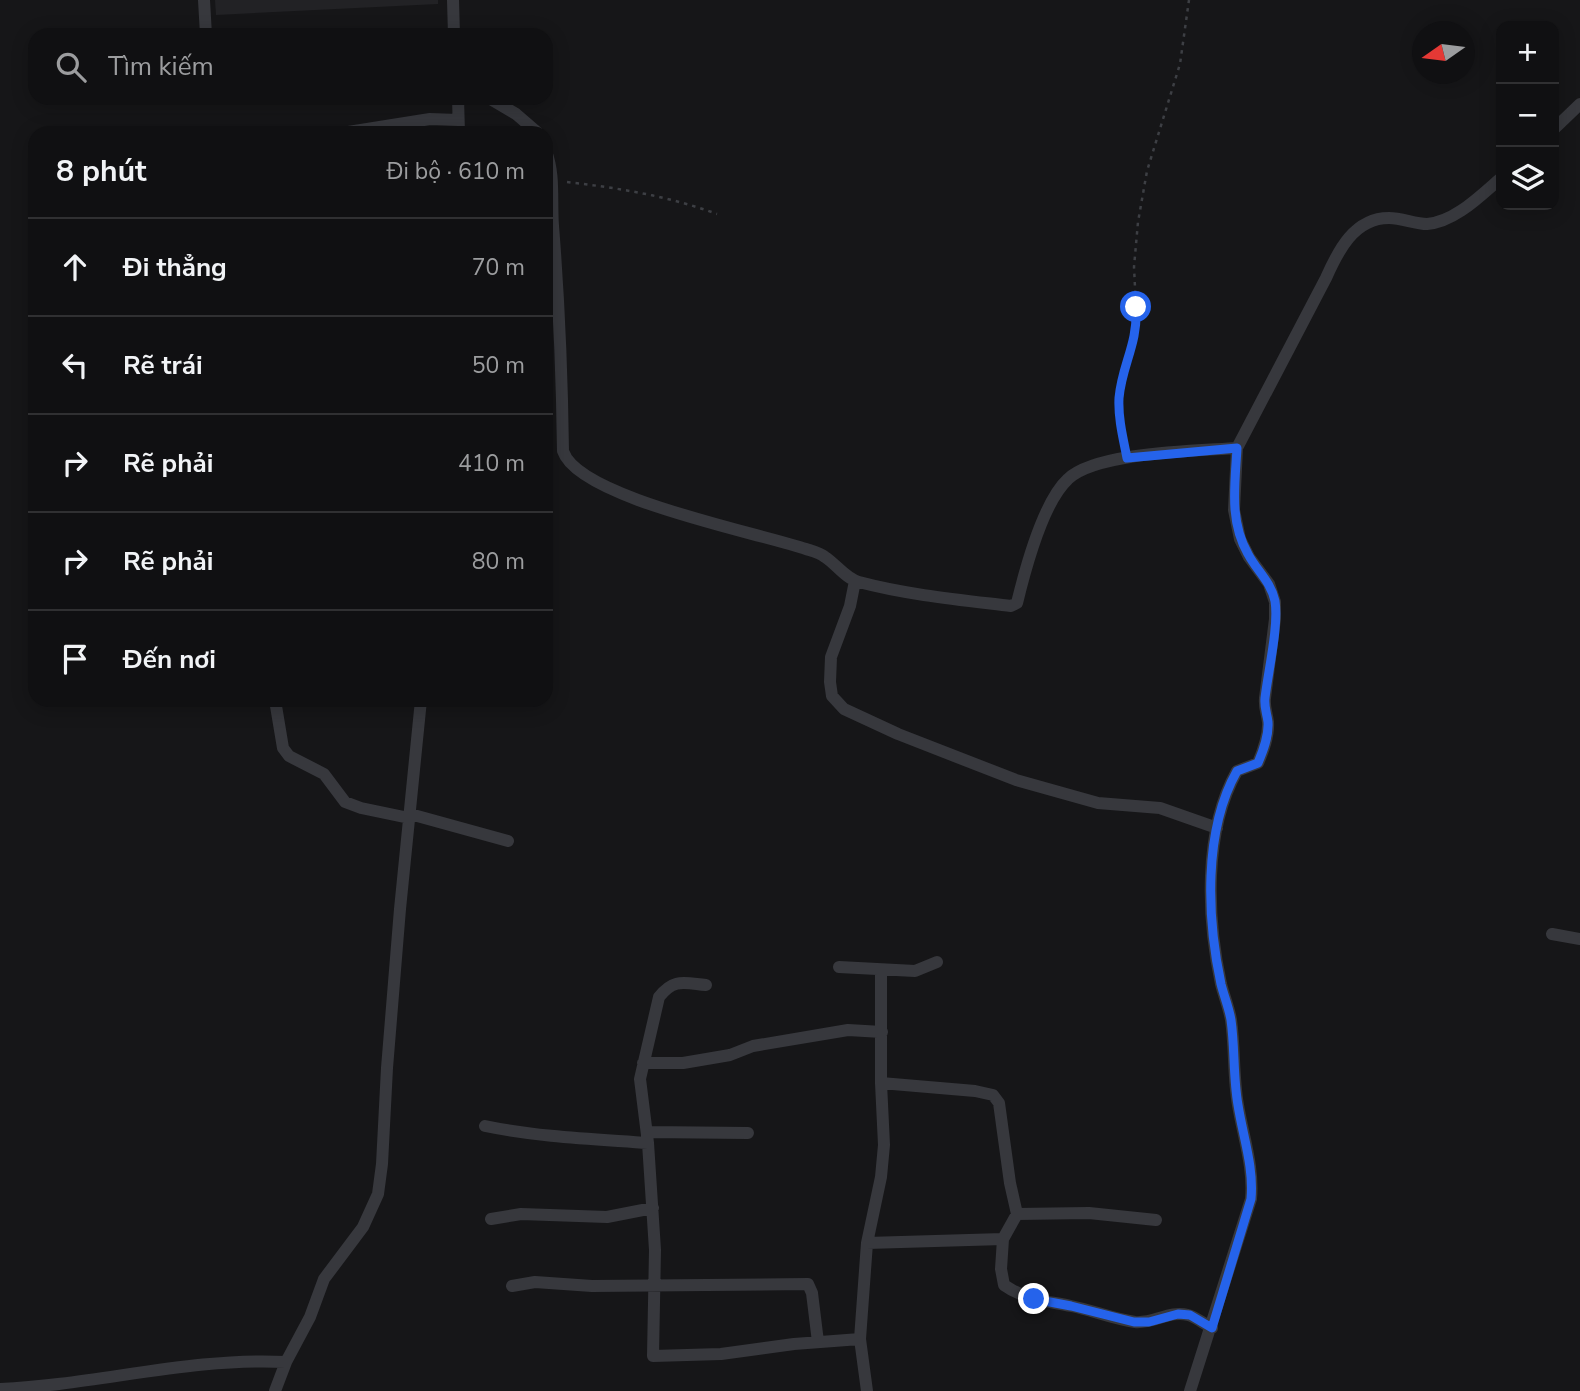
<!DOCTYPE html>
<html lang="vi">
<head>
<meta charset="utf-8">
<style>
	:root { --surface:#101012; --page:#1e1e20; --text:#f1f3f6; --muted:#9c9d9f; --line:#303032 }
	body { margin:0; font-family:"Nunito Sans",sans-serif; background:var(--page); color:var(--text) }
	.controls { position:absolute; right:21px; top:21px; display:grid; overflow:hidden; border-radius:14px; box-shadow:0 4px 18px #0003 }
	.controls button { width:63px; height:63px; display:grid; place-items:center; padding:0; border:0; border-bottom:2px solid var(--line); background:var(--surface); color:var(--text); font:35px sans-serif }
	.compass { position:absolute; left:1412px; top:21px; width:63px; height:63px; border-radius:50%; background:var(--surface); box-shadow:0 4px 18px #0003; rotate:256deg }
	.stop { position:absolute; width:21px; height:21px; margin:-16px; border:5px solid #2563eb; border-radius:50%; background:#fff }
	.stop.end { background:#2563eb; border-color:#fff; box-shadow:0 2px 7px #0008 }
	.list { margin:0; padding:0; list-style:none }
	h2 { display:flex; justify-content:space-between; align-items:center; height:91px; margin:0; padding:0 28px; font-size:30px }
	h2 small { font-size:23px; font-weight:400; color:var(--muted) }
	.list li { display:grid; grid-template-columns:46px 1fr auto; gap:21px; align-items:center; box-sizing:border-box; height:98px; padding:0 28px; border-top:2px solid var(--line) }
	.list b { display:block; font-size:26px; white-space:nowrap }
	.list em { font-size:23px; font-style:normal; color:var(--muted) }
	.icon { flex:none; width:38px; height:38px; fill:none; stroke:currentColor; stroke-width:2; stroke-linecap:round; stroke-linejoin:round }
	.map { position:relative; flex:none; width:1580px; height:1391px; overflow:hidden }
	.search { position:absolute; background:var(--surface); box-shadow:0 4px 18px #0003; left:28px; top:28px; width:525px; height:77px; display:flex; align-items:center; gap:18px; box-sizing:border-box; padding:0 24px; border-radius:21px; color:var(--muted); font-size:26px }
	.panel { position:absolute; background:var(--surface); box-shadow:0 4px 18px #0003; left:28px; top:126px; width:525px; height:581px; border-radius:21px }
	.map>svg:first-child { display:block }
</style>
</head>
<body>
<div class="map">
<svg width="1580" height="1391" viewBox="0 0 1580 1391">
	<rect width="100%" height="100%" fill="#161618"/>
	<path fill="#222225" d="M215 0H438V4L216 15Z"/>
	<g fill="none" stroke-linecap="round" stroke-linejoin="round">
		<path stroke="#3d3f44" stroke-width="2.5" stroke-dasharray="3.5 5" stroke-linecap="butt" d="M567 182C619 188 668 196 717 214
			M1124 444 1119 399 1124 368 1133 348 1137 328 1134 267 1138 222 1147 171 1180 64 1189 0"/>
		<path stroke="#37383d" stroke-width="12" d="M204 0 206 35
			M453 0 454 35
			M458 98 459 133
			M489 98 516 114 538 133
			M1554 129 1580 104
			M342 133 430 119 458 120
			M546 151C555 176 551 200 553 226 559 301 562 376 563 451 578 498 759 533 806 549 812 551 820 553 825 557 836 564 846 579 859 582 908 595 961 600 1011 606L1017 603C1025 570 1043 502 1068 479 1096 452 1197 451 1237 448
			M855 581 850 606 831 657 830 682 832 696 844 709 898 734 1016 780 1098 803 1160 808 1217 828
			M275 700 283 748 289 756 324 774 345 802 361 808 409 818
			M410 814 508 841
			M1552 934 1580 939
			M839 967 915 971 937 962
			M706 985C684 983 674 978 659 997L640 1079 648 1143 655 1250 653 1356 721 1354 794 1344 860 1339
			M643 1063H683L730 1055 753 1046 848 1030 882 1032
			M881 1083 975 1091 993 1095 999 1103 1010 1183 1017 1214 1003 1239 1001 1269 1004 1285C1025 1300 1047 1301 1071 1306 1092 1310 1113 1319 1135 1322 1153 1324 1170 1310 1188 1315 1196 1317 1204 1324 1212 1328
			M485 1126C538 1137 593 1139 648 1143
			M647 1132 748 1133
			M1017 1214 1089 1213 1156 1220
			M491 1219 521 1214 607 1217 653 1208
			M867 1243 1003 1239
			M512 1286 535 1282 592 1286 808 1284 812 1293 818 1342
			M0 1389C96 1385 190 1357 286 1362
			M275 1391 286 1362 310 1317 324 1279 363 1227 378 1194 382 1164 387 1068 400 909 421 700
			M867 1391 860 1339 867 1243 881 1177 884 1145 881 1083V970
			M1190 1391 1251 1199C1254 1167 1243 1136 1238 1105 1233 1077 1235 1048 1231 1020 1229 1008 1224 996 1221 984 1207 919 1203 831 1237 771L1258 763C1263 751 1269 736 1268 722 1267 713 1264 708 1265 698L1275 619V602L1269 584 1249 557 1240 539 1234 510 1237 448 1326 278C1338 251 1354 218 1389 218 1402 218 1415 224 1427 224 1455 222 1481 195 1501 178"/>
	</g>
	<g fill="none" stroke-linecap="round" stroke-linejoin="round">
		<path stroke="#2563eb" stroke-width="9" d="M1034 1299 1071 1306 1134 1322H1149L1178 1314 1190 1315 1212 1328 1251 1199C1254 1167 1243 1137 1238 1105 1233 1077 1235 1048 1231 1020 1229 1008 1224 996 1221 984 1207 919 1203 831 1237 771L1258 763C1263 751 1269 736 1268 722 1267 713 1264 708 1265 698 1268 672 1279 626 1275 601 1271 582 1257 571 1248 554 1229 521 1235 485 1237 448L1127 458C1123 438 1118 418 1119 398 1122 364 1138 345 1136 307"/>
	</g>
</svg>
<div class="controls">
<button>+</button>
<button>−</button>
<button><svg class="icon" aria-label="layers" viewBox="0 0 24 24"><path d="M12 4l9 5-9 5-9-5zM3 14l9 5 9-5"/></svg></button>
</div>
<svg class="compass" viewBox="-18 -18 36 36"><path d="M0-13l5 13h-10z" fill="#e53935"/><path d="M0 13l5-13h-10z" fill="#9c9d9f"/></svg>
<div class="stop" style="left:1136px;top:307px"></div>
<div class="stop end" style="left:1034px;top:1299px"></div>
<div class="search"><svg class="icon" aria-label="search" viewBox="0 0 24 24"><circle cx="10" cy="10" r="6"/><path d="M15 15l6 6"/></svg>Tìm kiếm</div>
<section class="panel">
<h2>8 phút<small>Đi bộ · 610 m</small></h2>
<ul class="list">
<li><svg class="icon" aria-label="ahead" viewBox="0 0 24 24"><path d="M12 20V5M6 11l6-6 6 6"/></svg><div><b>Đi thẳng</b></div><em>70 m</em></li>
<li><svg class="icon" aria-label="left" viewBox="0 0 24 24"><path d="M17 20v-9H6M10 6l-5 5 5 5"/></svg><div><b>Rẽ trái</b></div><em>50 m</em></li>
<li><svg class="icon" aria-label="right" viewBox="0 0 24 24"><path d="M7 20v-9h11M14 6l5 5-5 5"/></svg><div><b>Rẽ phải</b></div><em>410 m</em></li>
<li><svg class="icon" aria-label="right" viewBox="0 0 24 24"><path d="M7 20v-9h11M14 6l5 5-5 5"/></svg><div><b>Rẽ phải</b></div><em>80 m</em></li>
<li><svg class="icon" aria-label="arrive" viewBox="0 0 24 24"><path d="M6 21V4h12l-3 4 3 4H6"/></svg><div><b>Đến nơi</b></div></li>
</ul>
</section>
</div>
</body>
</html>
